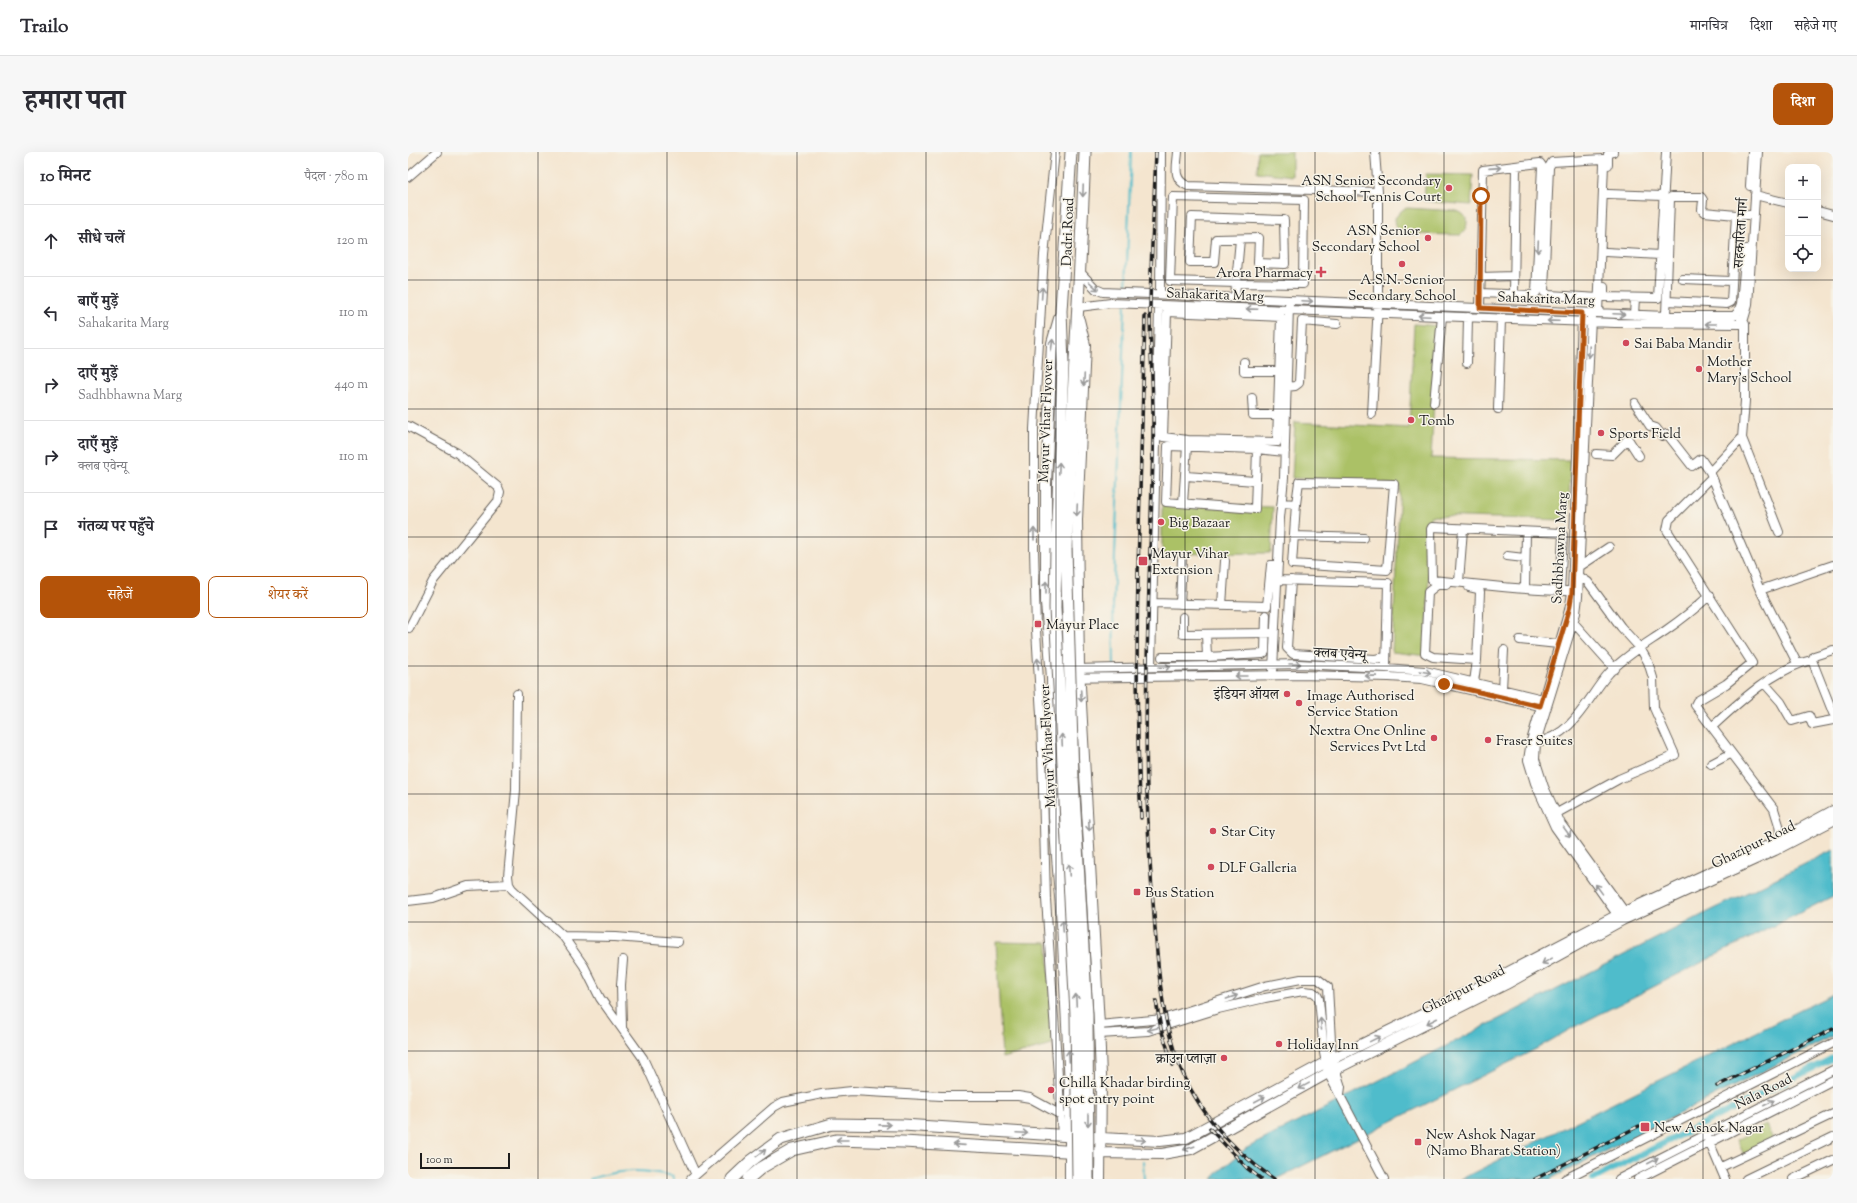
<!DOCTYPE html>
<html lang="hi">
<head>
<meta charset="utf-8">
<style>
	:root { --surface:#fff; --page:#f7f7f7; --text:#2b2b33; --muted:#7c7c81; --line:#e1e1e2; --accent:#b45309 }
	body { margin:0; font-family:"Sorts Mill Goudy","Noto Serif Devanagari",serif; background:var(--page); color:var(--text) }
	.controls { position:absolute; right:12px; top:12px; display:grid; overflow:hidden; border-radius:8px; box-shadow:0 4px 16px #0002 }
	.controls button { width:36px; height:36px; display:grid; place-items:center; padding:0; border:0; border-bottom:1px solid var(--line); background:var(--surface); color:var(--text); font:20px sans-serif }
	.scale { position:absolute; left:12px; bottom:10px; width:90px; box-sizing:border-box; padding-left:4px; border:2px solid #1c1c1c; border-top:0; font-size:11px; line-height:14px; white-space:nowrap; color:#1c1c1c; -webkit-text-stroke:3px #f7f3e8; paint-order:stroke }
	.stop { position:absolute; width:12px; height:12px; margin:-9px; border:3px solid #b45309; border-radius:50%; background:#fff }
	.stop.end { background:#b45309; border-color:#fff; box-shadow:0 1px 4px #0008 }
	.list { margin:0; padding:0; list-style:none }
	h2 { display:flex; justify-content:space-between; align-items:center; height:52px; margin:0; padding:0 16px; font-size:17px }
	h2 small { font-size:13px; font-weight:400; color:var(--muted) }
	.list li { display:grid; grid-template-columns:26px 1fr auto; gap:12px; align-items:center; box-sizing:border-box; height:72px; padding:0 16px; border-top:1px solid var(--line) }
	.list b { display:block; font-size:15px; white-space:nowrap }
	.list p { margin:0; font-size:13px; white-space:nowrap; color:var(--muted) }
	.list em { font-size:13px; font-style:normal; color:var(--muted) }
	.actions { display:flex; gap:8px; padding:12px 16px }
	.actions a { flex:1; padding:9px 0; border:1px solid var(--accent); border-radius:8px; text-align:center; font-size:14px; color:var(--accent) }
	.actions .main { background:var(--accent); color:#fff }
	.icon { flex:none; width:22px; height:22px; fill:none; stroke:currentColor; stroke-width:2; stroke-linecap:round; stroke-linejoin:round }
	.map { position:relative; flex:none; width:1425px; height:1027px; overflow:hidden; border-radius:8px }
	header { display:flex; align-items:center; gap:24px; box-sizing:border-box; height:56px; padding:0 20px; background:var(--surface); border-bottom:1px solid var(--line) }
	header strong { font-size:19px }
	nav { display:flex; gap:22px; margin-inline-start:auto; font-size:14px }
	.intro { display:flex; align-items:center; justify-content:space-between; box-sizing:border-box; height:96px; padding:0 24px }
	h1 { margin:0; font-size:28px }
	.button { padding:10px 18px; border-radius:8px; background:var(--accent); color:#fff; font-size:14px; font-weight:700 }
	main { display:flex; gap:24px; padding:0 24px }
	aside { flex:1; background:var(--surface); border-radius:8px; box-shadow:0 4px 16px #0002 }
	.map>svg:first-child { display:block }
</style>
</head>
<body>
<header>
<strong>Trailo</strong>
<nav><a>मानचित्र</a><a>दिशा</a><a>सहेजे गए</a></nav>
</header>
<div class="intro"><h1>हमारा पता</h1><a class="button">दिशा</a></div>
<main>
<aside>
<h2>10 मिनट<small>पैदल · 780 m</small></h2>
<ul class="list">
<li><svg class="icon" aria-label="ahead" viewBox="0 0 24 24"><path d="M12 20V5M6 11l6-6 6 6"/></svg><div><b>सीधे चलें</b></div><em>120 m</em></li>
<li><svg class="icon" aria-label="left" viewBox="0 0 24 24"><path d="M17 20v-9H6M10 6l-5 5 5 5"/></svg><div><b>बाएँ मुड़ें</b><p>Sahakarita Marg</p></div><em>110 m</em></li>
<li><svg class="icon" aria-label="right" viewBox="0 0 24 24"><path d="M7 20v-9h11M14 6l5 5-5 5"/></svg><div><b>दाएँ मुड़ें</b><p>Sadhbhawna Marg</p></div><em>440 m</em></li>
<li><svg class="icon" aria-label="right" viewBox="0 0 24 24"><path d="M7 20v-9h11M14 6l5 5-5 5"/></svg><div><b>दाएँ मुड़ें</b><p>क्लब एवेन्यू</p></div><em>110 m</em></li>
<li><svg class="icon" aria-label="arrive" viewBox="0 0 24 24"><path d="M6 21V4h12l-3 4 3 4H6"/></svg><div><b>गंतव्य पर पहुँचे</b></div></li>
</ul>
<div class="actions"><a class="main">सहेजें</a><a>शेयर करें</a></div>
</aside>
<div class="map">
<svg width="1425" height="1027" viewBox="0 0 1425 1027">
	<rect width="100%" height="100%" fill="#f7f3e8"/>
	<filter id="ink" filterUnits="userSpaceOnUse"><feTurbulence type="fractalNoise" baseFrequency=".025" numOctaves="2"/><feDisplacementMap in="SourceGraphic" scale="8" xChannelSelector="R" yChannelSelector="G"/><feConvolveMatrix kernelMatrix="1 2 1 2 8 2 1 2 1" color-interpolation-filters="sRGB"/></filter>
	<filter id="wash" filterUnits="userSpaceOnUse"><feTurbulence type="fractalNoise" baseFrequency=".012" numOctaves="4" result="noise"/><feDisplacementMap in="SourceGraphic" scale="16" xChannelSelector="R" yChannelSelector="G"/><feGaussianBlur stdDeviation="0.9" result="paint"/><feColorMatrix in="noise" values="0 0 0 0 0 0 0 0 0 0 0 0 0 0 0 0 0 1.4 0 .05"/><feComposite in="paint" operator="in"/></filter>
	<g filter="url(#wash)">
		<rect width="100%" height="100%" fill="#f4e5cf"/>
		<path fill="#abc166" stroke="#646e41" d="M850 0H884V24L849 20Z
			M1018 22 1065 23 1063 53 1016 49Z
			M999 56 1049 59C1061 63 1062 74 1053 83L998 82 988 76 987 66 994 58Z
			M1006 172 1030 174 1023 306 1162 308 1161 363 1157 368 1022 364 1019 504 984 500 992 333 884 326 887 270 1001 276Z
			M754 351 865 355 863 401 754 402Z
			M588 790 640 791 644 893 594 906Z
			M1358 973 1366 989 1336 1003 1329 988Z"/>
		<path fill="#50bccb" stroke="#366c74" d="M1425 698V744L1166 875 1128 897 868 1027H804C814 1015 826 1008 837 997L1292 764Z
			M1425 842V884L1142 1027H1053Z"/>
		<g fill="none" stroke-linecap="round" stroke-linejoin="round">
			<path stroke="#50bccb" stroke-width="2" d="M718 139 723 0
				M706 514 705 453 717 153
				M735 1009 736 1027
				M182 1027C212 1017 234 1017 265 1024L266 1027"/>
			<path stroke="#50bccb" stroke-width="6" d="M1185 1027 1425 906"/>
		</g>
	</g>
	<g filter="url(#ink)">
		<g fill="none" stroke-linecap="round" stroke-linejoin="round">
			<g stroke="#68625b" stroke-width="10">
				<path id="minor" d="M647 0 636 103 626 277V397L628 478 633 563 638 747 654 983
					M770 0C769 15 764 27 780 34L970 40 967 0
					M1200 13V2L1205 0
					M0 25 29 0
					M1342 34 1344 0
					M1200 42 1255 44
					M1347 43 1380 51
					M1410 59 1425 63
					M1328 63H1345
					M784 65 876 68 877 112 850 111 851 86 808 87 806 110H782Z
					M1198 100 1252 103
					M672 120 688 137 695 140 1258 164H1326L1330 160 1333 152 1338 97
					M1072 125 1106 124
					M1275 127 1323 129
					M1196 135V145L1250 146 1258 0
					M752 142 753 0
					M1106 142 1108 15
					M827 146 828 131 762 129 765 45 896 48 895 132 828 131 832 87
					M671 155 703 151 1207 171 1333 172 1335 170 1340 153 1350 0
					M1072 156 1075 18 1132 11 1134 14 1128 141 1126 143 1072 141
					M759 160 873 165 869 290 780 288 755 285Z
					M1190 161 1196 12 1195 7 1144 10 1141 15 1136 140 1141 143 1191 146
					M1226 163 1227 146
					M1258 164 1262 47 1263 45H1293L1295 48 1294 58 1296 60 1328 63 1323 150 1319 152 1259 149
					M1174 166 1164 441 1161 458 1123 589 1120 608 1127 631 1147 675 1213 768
					M1183 166 1170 445 1168 461 1128 590 1127 607 1136 635 1153 672 1219 763
					M1333 167 1337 172V249L1334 286 1302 320 1352 438 1389 511
					M836 210V219H871
					M1059 211 1060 165
					M878 235 887 234 891 231 894 169 929 172
					M844 246 845 263H870
					M1026 251 1034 164
					M1227 251 1242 274 1248 276 1254 284 1259 282 1284 314 1293 307 1302 320
					M1090 257 1093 167
					M964 262 970 152V40
					M0 274 49 301 90 335 92 340 90 349 25 429 1 476
					M1334 286 1371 380
					M849 297 847 357 758 350 760 294 849 297 877 300
					M1188 302 1204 303 1220 287 1231 304
					M778 324 847 329
					M1304 325 1261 368 1259 378 1344 511 1318 532 1289 549 1287 553 1366 657 1371 673 1373 687
					M775 351 779 294
					M874 351 888 352 891 330 986 332 979 418 884 412 888 352
					M886 384 956 386
					M1099 404 1116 406
					M1171 415 1201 395
					M869 428 980 431 978 516
					M883 428 879 496 885 502 967 507 978 505
					M1051 430 1055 377
					M1038 433H1029L1020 440 1017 501 1025 505 1069 508
					M1061 435 1070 437 1072 440 1069 508 1066 530
					M1117 437 1118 380
					M1352 438 1425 413
					M1152 439 1155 383 1154 381 1024 375 1023 377 1024 428C1071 432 1117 439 1164 439
					M744 451 859 454 863 413H870
					M772 452 774 407
					M814 453 817 409
					M775 465V482L862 481
					M1165 470 1207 517
					M798 482 799 505
					M1112 488 1150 492
					M1425 498 1406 504 1404 508 1425 561
					M754 505H799L855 502 857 500 858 463
					M743 515 751 153
					M666 517 891 512 978 516 1017 519 1139 548
					M865 518 872 366 876 326 881 154
					M645 526 890 523 981 525 1014 527 1136 555
					M1357 532 1373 550 1384 569 1401 564 1404 572 1425 568
					M1094 537 1096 498
					M109 542 108 638 100 724 101 732 104 737 155 784 176 814 192 846 235 906 287 1021
					M1305 574C1332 549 1368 516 1404 508
					M1128 590C1166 584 1179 546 1201 521 1217 504 1238 492 1257 479 1273 468 1288 456 1302 443
					M1303 612 1322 602
					M1149 661 1211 627 1267 603 1246 556 1245 526 1240 510 1232 496 1213 475 1180 430 1171 424
					M0 749 25 746 60 734 101 732
					M155 784 207 785 270 790
					M691 873 755 867 857 834 893 827H910L920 835 924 907 933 935 932 942
					M214 875 213 833 215 808
					M691 882 740 879 810 857 857 846 895 839 905 840 909 843 911 847 916 901 920 921 976 1027
					M1300 987 1317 1027
					M1313 1015 1425 962
					M283 1027 366 955 375 950 414 942 444 939 533 944H610L622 946 653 963
					M1157 1027 1425 891
					M1211 1027 1425 918
					M1230 1027 1425 928
					M1338 1027 1425 985
					M1385 1027 1425 1008"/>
			</g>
			<g stroke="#68625b" stroke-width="12">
				<path id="major" d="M652 163 644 191 638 333V450L644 526 646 665 654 771 662 934V1027
					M671 168 677 193 669 368 671 516 691 873 693 924 692 1027
					M693 986 752 989 778 986 924 907 1093 824 1210 763 1366 691 1425 659
					M692 1001 754 1002 783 997 920 921 1098 832 1214 768 1367 698 1425 668"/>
			</g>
			<g stroke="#68625b" stroke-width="13">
				<path id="highway" d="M648 397 655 213 653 159 663 0
					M658 397C663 265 672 133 677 0
					M324 1027 343 1009 373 987 424 972 495 973 693 986
					M340 1027 353 1016 384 998 428 988 495 990 692 1001"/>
			</g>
			<use href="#minor" stroke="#fff" stroke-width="8"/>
			<use href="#major" stroke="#fff" stroke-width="10"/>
			<use href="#highway" stroke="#fff" stroke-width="11"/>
			<g stroke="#1c1c1c" stroke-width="3.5">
				<path id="rail" d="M748 0C746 52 743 104 742 155 742 205 747 256 745 306 741 454 732 602 745 750 749 800 751 850 766 898 783 952 820 995 866 1027
					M733 666C724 499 733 331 737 164
					M748 849 753 877 765 913
					M1309 934 1425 877
					M802 977 839 1016 853 1027
					M1127 1027 1231 974"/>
			</g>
			<use href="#rail" stroke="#f7f3e8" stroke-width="2" stroke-dasharray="6" stroke-linecap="butt"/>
			<g stroke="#68625b" stroke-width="13" stroke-linecap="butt">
				<path id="highway-bridge" d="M648 397 647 456 668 863 670 1027
					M658 397 665 626 679 863 680 1027"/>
			</g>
			<use href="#highway-bridge" stroke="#fff" stroke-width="11"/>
		</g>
		<defs><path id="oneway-shaft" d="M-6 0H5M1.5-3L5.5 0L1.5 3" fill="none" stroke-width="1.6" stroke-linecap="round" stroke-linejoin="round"/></defs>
		<g stroke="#999">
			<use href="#oneway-shaft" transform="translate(1087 16) rotate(-4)"/>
			<use href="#oneway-shaft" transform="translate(675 39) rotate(92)"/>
			<use href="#oneway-shaft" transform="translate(1130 95) rotate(93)"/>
			<use href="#oneway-shaft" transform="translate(686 134) rotate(42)"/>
			<use href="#oneway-shaft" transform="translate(634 141) rotate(-86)"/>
			<use href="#oneway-shaft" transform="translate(899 149) rotate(3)"/>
			<use href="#oneway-shaft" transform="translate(844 157) rotate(-178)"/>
			<use href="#oneway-shaft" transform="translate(1211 162) rotate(3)"/>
			<use href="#oneway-shaft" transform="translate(1016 164) rotate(-177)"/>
			<use href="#oneway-shaft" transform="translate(1145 169) rotate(-178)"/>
			<use href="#oneway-shaft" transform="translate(1303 172) rotate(-180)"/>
			<use href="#oneway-shaft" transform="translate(644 193) rotate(-82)"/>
			<use href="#oneway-shaft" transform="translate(1181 200) rotate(92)"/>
			<use href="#oneway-shaft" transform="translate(676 228) rotate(93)"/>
			<use href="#oneway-shaft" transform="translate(651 316) rotate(-88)"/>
			<use href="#oneway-shaft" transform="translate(669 358) rotate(93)"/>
			<use href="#oneway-shaft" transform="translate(626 382) rotate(-90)"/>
			<use href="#oneway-shaft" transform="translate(638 435) rotate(-90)"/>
			<use href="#oneway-shaft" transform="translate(630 512) rotate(-94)"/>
			<use href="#oneway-shaft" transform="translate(887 512)"/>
			<use href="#oneway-shaft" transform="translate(757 515) rotate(-1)"/>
			<use href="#oneway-shaft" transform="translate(1017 520) rotate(9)"/>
			<use href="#oneway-shaft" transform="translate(833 524) rotate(180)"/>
			<use href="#oneway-shaft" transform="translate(963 524) rotate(-179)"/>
			<use href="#oneway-shaft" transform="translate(673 544) rotate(87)"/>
			<use href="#oneway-shaft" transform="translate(654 588) rotate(-93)"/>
			<use href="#oneway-shaft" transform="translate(681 673) rotate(87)"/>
			<use href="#oneway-shaft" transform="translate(1159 680) rotate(54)"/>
			<use href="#oneway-shaft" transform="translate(661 718) rotate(-93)"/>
			<use href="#oneway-shaft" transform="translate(1191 737) rotate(-126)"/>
			<use href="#oneway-shaft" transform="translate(655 774) rotate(-93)"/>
			<use href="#oneway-shaft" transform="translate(1139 809) rotate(151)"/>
			<use href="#oneway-shaft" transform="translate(824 845) rotate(-19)"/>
			<use href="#oneway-shaft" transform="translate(668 848) rotate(-93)"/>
			<use href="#oneway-shaft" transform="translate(1024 869) rotate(153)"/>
			<use href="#oneway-shaft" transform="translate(913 872) rotate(-95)"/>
			<use href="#oneway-shaft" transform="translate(745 877) rotate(166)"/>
			<use href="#oneway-shaft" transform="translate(967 887) rotate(-26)"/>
			<use href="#oneway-shaft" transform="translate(661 904) rotate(-93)"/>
			<use href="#oneway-shaft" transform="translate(896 934) rotate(151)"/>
			<use href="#oneway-shaft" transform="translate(852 947) rotate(-28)"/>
			<use href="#oneway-shaft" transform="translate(1361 951) rotate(-27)"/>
			<use href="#oneway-shaft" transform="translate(680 968) rotate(90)"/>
			<use href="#oneway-shaft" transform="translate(477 973) rotate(1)"/>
			<use href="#oneway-shaft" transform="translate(614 981) rotate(3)"/>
			<use href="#oneway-shaft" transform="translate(434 988) rotate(180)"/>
			<use href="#oneway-shaft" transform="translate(732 988) rotate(3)"/>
			<use href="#oneway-shaft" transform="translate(551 993) rotate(-176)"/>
			<use href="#oneway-shaft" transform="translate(781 996) rotate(162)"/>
			<use href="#oneway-shaft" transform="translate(353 1001) rotate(-37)"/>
			<use href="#oneway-shaft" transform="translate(1245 1009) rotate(-27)"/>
		</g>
	</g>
	<g fill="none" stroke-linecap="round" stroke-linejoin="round" filter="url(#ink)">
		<path stroke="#b45309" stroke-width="5" d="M1036 532 1132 554 1161 458 1164 441 1174 161 1072 156 1073 44"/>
	</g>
	<path fill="none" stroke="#1c1c1c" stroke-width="1" stroke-opacity="0.55" d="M130 0V1027M259 0V1027M389 0V1027M518 0V1027M648 0V1027M777 0V1027M907 0V1027M1036 0V1027M1166 0V1027M1295 0V1027M0 128H1425M0 257H1425M0 385H1425M0 514H1425M0 642H1425M0 770H1425M0 899H1425"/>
	<g fill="#d1495b" stroke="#f7f3e8" stroke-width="1.5">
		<circle cx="1041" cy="36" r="4"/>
		<circle cx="1020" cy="86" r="4"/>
		<circle cx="994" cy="112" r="4"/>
		<path d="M911 114h4v4h4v4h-4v4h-4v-4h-4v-4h4z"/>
		<circle cx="1218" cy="191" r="4"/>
		<circle cx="1291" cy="217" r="4"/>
		<circle cx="1003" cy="268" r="4"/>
		<circle cx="1193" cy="281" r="4"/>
		<circle cx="753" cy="370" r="4"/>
		<rect x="730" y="404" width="10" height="10" rx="2"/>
		<rect x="626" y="468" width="8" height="8" rx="2"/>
		<circle cx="879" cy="542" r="4"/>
		<circle cx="891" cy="551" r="4"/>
		<circle cx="1026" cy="586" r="4"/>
		<circle cx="1080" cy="588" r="4"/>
		<circle cx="805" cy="679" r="4"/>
		<circle cx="803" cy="715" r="4"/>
		<rect x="725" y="736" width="8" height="8" rx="2"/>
		<circle cx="871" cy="892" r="4"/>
		<circle cx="816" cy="906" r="4"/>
		<circle cx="643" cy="938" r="4"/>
		<rect x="1232" y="970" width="10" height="10" rx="2"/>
		<rect x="1006" y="986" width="8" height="8" rx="2"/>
	</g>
	<g text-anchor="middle" stroke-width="3" stroke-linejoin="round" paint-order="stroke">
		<g font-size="14" fill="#1c1c1c" stroke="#f7f3e8" text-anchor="start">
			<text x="1033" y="33" text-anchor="end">ASN Senior Secondary<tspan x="1033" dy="16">School Tennis Court</tspan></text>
			<text x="1012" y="83" text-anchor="end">ASN Senior<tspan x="1012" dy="16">Secondary School</tspan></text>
			<text x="905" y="125" text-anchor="end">Arora Pharmacy</text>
			<text x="994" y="132" text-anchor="middle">A.S.N. Senior<tspan x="994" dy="16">Secondary School</tspan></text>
			<text x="1226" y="196">Sai Baba Mandir</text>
			<text x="1299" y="214">Mother<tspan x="1299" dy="16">Mary's School</tspan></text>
			<text x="1011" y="273">Tomb</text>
			<text x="1201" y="286">Sports Field</text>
			<text x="761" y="375">Big Bazaar</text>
			<text x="744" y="406">Mayur Vihar<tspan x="744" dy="16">Extension</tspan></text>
			<text x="638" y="477">Mayur Place</text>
			<text x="871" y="547" text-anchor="end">इंडियन ऑयल</text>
			<text x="899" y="548">Image Authorised<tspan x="899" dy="16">Service Station</tspan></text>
			<text x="1018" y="583" text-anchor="end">Nextra One Online<tspan x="1018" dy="16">Services Pvt Ltd</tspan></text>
			<text x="1088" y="593">Fraser Suites</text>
			<text x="813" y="684">Star City</text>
			<text x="811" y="720">DLF Galleria</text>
			<text x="737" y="745">Bus Station</text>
			<text x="879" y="897">Holiday Inn</text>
			<text x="808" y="911" text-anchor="end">क्राउन प्लाज़ा</text>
			<text x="651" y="935">Chilla Khadar birding<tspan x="651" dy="16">spot entry point</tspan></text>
			<text x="1246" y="980">New Ashok Nagar</text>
			<text x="1018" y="987">New Ashok Nagar<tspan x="1018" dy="16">(Namo Bharat Station)</tspan></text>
		</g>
		<g font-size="14" fill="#1c1c1c" stroke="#f7f3e8">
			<text transform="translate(659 80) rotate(-88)" y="5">Dadri Road</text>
			<text transform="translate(1332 81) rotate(-86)" y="5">सहकारिता मार्ग</text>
			<text transform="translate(807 142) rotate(2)" y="5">Sahakarita Marg</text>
			<text transform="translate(1138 146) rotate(2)" y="5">Sahakarita Marg</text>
			<text transform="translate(637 269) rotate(-88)" y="5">Mayur Vihar Flyover</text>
			<text transform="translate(1151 396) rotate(-87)" y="5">Sadhbhawna Marg</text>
			<text transform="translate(932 501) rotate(3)" y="5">क्लब एवेन्यू</text>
			<text transform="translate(639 594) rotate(-93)" y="5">Mayur Vihar Flyover</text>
			<text transform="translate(1345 692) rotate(-26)" y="5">Ghazipur Road</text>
			<text transform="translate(1055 837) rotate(-27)" y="5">Ghazipur Road</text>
			<text transform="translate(1355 939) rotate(-27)" y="5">Nala Road</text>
		</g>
	</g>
</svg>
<div class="controls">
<button>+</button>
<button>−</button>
<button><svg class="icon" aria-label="locate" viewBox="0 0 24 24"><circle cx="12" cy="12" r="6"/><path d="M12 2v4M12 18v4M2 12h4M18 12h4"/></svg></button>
</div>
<div class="scale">100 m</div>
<div class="stop" style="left:1073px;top:44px"></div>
<div class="stop end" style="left:1036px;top:532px"></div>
</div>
</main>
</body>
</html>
